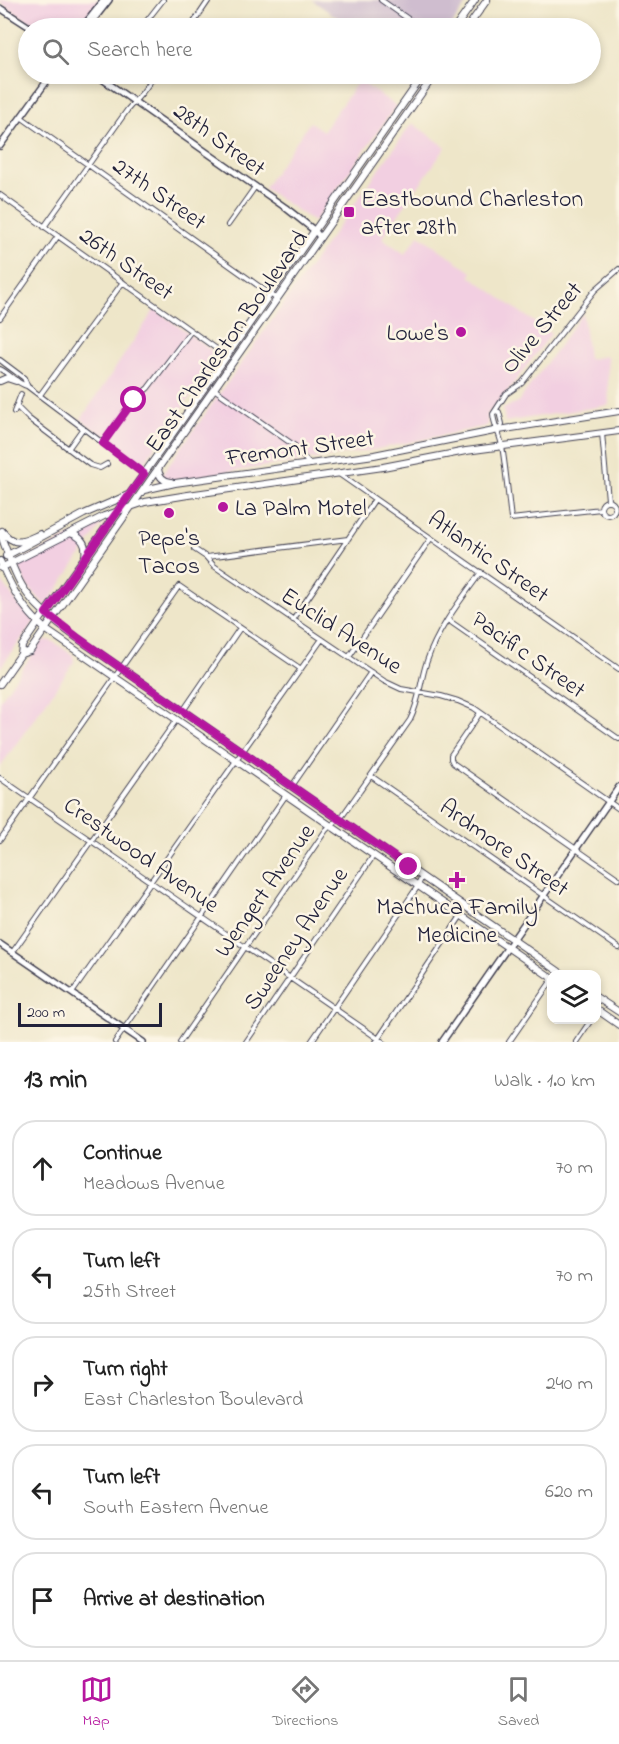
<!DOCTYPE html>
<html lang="en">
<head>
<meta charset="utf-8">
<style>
	:root { --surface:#fff; --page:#f2f2f2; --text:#222; --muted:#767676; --line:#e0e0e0; --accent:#b5179e }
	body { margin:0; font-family:"Indie Flower",sans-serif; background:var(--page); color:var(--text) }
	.controls { position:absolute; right:18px; bottom:18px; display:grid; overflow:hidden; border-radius:12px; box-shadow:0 3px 9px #0003 }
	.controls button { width:54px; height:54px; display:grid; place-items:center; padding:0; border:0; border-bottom:2px solid var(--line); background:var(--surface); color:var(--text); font:30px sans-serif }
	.scale { position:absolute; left:18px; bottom:15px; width:144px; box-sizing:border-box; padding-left:6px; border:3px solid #22223b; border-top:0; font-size:16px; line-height:21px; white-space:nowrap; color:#22223b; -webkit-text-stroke:4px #fcf5e5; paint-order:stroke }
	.stop { position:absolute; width:18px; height:18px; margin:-14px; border:4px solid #b5179e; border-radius:50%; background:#fff }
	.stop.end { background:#b5179e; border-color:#fff; box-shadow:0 2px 6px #0008 }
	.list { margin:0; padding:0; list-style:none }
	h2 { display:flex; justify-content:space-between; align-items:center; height:78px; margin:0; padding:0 24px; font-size:26px }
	h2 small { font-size:20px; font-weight:400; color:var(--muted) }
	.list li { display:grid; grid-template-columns:39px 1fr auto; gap:18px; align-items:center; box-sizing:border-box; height:96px; margin:0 12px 12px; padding:0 12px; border:2px solid var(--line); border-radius:24px }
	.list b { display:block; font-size:22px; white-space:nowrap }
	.list p { margin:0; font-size:20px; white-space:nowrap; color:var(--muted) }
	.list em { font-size:20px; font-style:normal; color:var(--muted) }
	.icon { flex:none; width:33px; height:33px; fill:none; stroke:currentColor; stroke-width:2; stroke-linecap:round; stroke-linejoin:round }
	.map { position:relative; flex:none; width:619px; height:1042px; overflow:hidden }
	.search { position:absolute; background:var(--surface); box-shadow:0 3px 9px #0003; left:18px; right:18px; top:18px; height:66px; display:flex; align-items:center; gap:15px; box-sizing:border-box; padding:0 21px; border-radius:33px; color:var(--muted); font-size:22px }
	.sheet { height:618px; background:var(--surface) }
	nav { display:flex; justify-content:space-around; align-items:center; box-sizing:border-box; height:84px; border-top:2px solid var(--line); background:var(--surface); font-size:16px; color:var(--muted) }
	nav a { display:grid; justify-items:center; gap:3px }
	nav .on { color:var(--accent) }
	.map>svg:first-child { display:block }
</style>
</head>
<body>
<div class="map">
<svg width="619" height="1042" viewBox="0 0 619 1042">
	<rect width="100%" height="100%" fill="#fcf5e5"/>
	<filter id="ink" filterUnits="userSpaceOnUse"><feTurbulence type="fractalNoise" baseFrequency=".0167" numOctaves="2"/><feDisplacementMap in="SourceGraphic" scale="12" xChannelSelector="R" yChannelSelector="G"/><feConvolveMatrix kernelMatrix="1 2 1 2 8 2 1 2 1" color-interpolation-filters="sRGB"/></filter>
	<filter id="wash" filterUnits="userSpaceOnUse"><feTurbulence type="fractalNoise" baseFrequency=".008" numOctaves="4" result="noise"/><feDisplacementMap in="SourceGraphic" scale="24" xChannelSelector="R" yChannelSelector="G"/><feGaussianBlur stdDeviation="1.35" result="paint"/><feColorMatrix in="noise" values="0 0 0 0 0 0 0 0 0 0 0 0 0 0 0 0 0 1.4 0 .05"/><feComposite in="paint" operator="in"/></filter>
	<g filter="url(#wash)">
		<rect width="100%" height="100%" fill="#eee6c9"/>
		<path fill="#f2cfe1" d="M0 0H99L78 28H39L0 3Z
			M359 80 396 106 314 222 264 188 310 122 323 131Z
			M412 123 446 147 382 238 405 254 419 235 472 272 470 276 551 334 501 400 488 413 487 426 368 451 156 483Z
			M155 309 219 356 141 467 81 419Z
			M583 313 588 359 607 356 609 405 505 422 503 409 518 402Z
			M105 520 49 602 45 605 29 588 23 578 18 562Z
			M0 579 15 600 35 621 0 668Z
			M45 640 52 641 73 655 74 662 0 767V700L42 641Z"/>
		<path fill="#cfbdcf" d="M312 0H469L450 28H352Z"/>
	</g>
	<g filter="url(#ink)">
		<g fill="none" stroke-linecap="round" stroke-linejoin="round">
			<g stroke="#413f50" stroke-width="6">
				<path id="street" d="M381 0 421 28
					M141 28 163 0
					M190 28 209 0
					M21 117 277 299
					M0 195 228 357
					M228 225 255 187
					M44 227 128 109 142 93 156 74
					M0 318 58 236
					M0 360 24 378 27 385
					M0 369C10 374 16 383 27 386L144 474
					M214 389 295 446 309 464
					M40 395 123 282
					M16 406 28 418 90 465 100 468 107 464
					M495 411 499 412 502 424 499 430
					M14 412 21 394
					M602 433 608 500
					M103 443 134 400 148 388 191 331
					M68 449 83 428
					M339 474 619 669
					M601 508a7 7 0 1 1 14 0a7 7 0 1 1-14 0Z
					M601 509 511 519C508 495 506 470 502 446 500 434 494 426 493 414L506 394 522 383 595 290 619 269
					M194 549 206 557 214 566 384 681 401 689 441 696 458 701 474 708 619 809
					M207 557 348 539
					M293 620 375 499
					M448 620 619 739
					M349 657 431 538
					M183 711 240 628
					M480 713 451 755V759L453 763 619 879
					M371 776 619 948
					M0 778 383 1042
					M292 786 371 672
					M0 840 179 586 301 669
					M12 953 177 719
					M72 993 322 639
					M115 1042 286 795
					M180 1042 326 830 343 815 410 720C420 701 420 680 427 661 438 628 461 600 481 572
					M246 1042 374 855
					M311 1042 418 886 422 876
					M376 1042 461 916
					M509 1042 552 980
					M576 1042 591 1020"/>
			</g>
			<g stroke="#413f50" stroke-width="8">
				<path id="secondary" d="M0 8 31 28
					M82 28 104 0
					M87 28 109 0
					M95 74 286 208 315 231 320 237
					M0 146 52 74
					M0 944 143 1042
					M442 1042 619 787"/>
			</g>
			<g stroke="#413f50" stroke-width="8">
				<path id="primary" d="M455 28 475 0
					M467 28 487 0
					M0 381 7 378 16 381
					M158 469C159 477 163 481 171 482
					M144 490 175 483 374 455 499 430 619 411
					M2 531C15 548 24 541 40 534
					M0 533C7 551 13 572 24 589 42 618 93 648 121 668L564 975
					M70 533C82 537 87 544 85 556
					M6 556 84 514 128 495
					M0 561C12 589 22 608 45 629L552 978
					M1 568 104 516 145 502 188 495 383 467 466 451 619 431
					M21 654 30 651 435 74
					M0 684 21 654 22 646 35 627 168 440 424 74
					M596 997 619 1012
					M596 1009 619 1025"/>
			</g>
			<use href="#street" stroke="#fff" stroke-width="4"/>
			<use href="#secondary" stroke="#fff" stroke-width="5"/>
			<use href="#primary" stroke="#fff" stroke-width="6"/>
		</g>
	</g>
	<g fill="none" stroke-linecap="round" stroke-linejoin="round" filter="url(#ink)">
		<path stroke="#b5179e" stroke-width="8" d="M134 400 103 443 144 474 46 613 77 637 121 668 409 867"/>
	</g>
	<g fill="#b5179e" stroke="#fcf5e5" stroke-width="2">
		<rect x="343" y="206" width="12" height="12" rx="3"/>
		<circle cx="461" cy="332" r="6"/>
		<circle cx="223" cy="507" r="6"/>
		<circle cx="169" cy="513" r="6"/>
		<path d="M454 871h6v6h6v6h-6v6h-6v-6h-6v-6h6z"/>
	</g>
	<g text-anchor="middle" stroke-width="5" stroke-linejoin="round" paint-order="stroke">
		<g font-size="24" fill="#22223b" stroke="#fcf5e5">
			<text transform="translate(220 139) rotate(36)" y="8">28th Street</text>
			<text transform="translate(160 193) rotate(35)" y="8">27th Street</text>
			<text transform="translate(127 263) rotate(35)" y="8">26th Street</text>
			<text transform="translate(541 327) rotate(-50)" y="8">Olive Street</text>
			<text transform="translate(226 341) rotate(-55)" y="8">East Charleston Boulevard</text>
			<text transform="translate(300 447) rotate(-8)" y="8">Fremont Street</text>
			<text transform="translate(489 556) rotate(35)" y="8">Atlantic Street</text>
			<text transform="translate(342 630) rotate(33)" y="8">Euclid Avenue</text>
			<text transform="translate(529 654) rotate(35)" y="8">Pacific Street</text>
			<text transform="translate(505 847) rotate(35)" y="8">Ardmore Street</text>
			<text transform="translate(142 854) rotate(35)" y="8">Crestwood Avenue</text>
			<text transform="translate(264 890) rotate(-55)" y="8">Wengert Avenue</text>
			<text transform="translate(295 938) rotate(-56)" y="8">Sweeney Avenue</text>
		</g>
		<g font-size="24" fill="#22223b" stroke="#fcf5e5" text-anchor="start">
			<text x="361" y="206">Eastbound Charleston<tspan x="361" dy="28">after 28th</tspan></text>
			<text x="449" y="340" text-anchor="end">Lowe's</text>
			<text x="235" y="515">La Palm Motel</text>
			<text x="169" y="545" text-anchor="middle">Pepe's<tspan x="169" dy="28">Tacos</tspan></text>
			<text x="457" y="914" text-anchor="middle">Machuca Family<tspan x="457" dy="28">Medicine</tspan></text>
		</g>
	</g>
</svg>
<div class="controls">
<button><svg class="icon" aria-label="layers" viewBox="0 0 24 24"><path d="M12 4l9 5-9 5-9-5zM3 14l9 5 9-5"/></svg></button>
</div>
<div class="scale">200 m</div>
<div class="stop" style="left:134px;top:400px"></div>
<div class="stop end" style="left:409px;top:867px"></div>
<div class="search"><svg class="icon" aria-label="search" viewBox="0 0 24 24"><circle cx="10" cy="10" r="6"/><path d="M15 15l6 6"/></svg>Search here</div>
</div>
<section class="sheet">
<h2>13 min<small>Walk · 1.0 km</small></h2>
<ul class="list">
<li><svg class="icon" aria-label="ahead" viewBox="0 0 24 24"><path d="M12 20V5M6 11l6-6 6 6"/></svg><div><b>Continue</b><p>Meadows Avenue</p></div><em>70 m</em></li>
<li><svg class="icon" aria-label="left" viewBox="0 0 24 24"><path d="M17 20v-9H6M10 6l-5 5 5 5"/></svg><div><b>Turn left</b><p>25th Street</p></div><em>70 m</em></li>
<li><svg class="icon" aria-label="right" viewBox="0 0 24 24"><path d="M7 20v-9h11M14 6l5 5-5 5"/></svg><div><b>Turn right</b><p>East Charleston Boulevard</p></div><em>240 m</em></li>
<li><svg class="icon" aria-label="left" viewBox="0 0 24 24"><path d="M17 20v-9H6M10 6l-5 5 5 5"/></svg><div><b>Turn left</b><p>South Eastern Avenue</p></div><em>620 m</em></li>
<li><svg class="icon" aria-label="arrive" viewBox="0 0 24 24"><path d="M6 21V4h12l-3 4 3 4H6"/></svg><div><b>Arrive at destination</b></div></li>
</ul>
</section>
<nav>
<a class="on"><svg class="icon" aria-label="map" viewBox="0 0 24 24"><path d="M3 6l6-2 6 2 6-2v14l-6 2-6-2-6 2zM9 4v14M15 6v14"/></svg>Map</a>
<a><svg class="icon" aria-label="directions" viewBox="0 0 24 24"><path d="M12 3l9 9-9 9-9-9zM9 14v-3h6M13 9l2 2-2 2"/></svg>Directions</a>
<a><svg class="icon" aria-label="saved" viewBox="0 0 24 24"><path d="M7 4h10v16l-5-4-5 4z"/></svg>Saved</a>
</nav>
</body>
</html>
